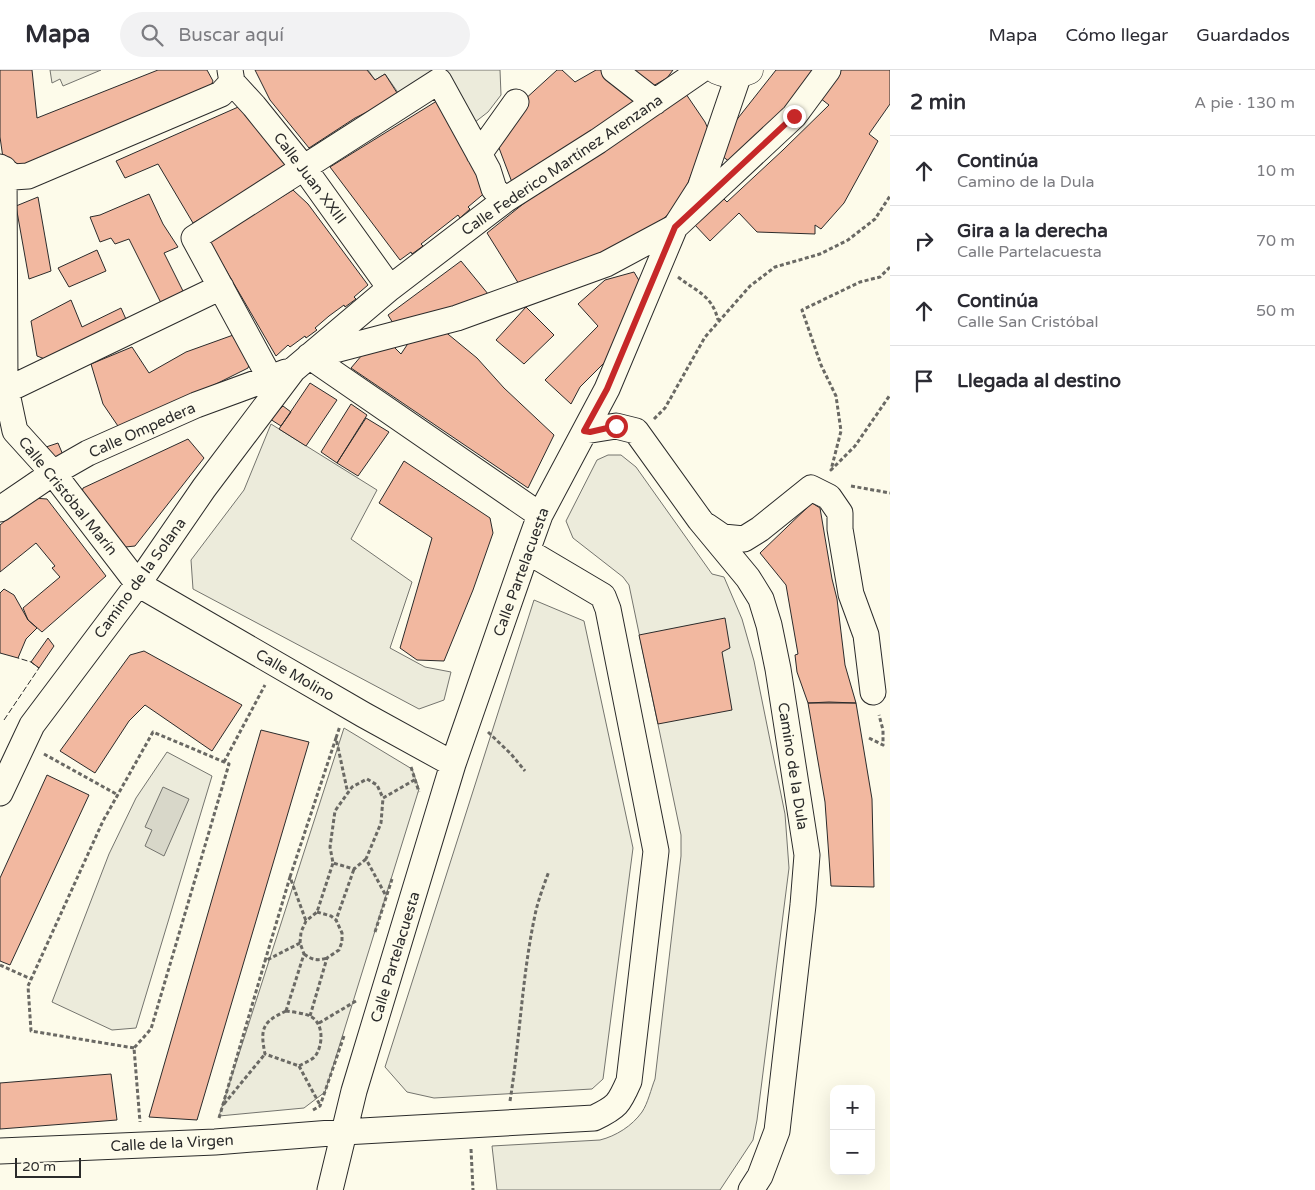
<!DOCTYPE html>
<html lang="es">
<head>
<meta charset="utf-8">
<style>
	:root { --surface:#fff; --page:#f2f2f3; --text:#2b2b33; --muted:#7c7c81; --line:#e1e1e2 }
	body { margin:0; font-family:"Varela Round",sans-serif; background:var(--page); color:var(--text) }
	.controls { position:absolute; right:15px; bottom:15px; display:grid; overflow:hidden; border-radius:10px; box-shadow:0 5px 20px #0002 }
	.controls button { width:45px; height:45px; display:grid; place-items:center; padding:0; border:0; border-bottom:1px solid var(--line); background:var(--surface); color:var(--text); font:25px sans-serif }
	.scale { position:absolute; left:15px; bottom:12px; width:66px; box-sizing:border-box; padding-left:5px; border:2px solid #2b2b2b; border-top:0; font-size:14px; line-height:18px; white-space:nowrap; color:#2b2b2b; -webkit-text-stroke:4px #fdfbea; paint-order:stroke }
	.stop { position:absolute; width:15px; height:15px; margin:-11px; border:4px solid #c62828; border-radius:50%; background:#fff }
	.stop.end { background:#c62828; border-color:#fff; box-shadow:0 1px 5px #0008 }
	.list { margin:0; padding:0; list-style:none }
	h2 { display:flex; justify-content:space-between; align-items:center; height:65px; margin:0; padding:0 20px; font-size:21px }
	h2 small { font-size:16px; font-weight:400; color:var(--muted) }
	.list li { display:grid; grid-template-columns:32px 1fr auto; gap:15px; align-items:center; box-sizing:border-box; height:70px; padding:0 20px; border-top:1px solid var(--line) }
	.list b { display:block; font-size:19px; white-space:nowrap }
	.list p { margin:0; font-size:16px; white-space:nowrap; color:var(--muted) }
	.list em { font-size:16px; font-style:normal; color:var(--muted) }
	.icon { flex:none; width:28px; height:28px; fill:none; stroke:currentColor; stroke-width:2; stroke-linecap:round; stroke-linejoin:round }
	.map { position:relative; flex:none; width:890px; height:1120px; overflow:hidden }
	header { display:flex; align-items:center; gap:30px; box-sizing:border-box; height:70px; padding:0 25px; background:var(--surface); border-bottom:1px solid var(--line) }
	header strong { font-size:24px }
	nav { display:flex; gap:28px; margin-inline-start:auto; font-size:18px }
	.search { width:350px; height:45px; background:var(--page); display:flex; align-items:center; gap:12px; box-sizing:border-box; padding:0 18px; border-radius:28px; color:var(--muted); font-size:19px }
	main { display:flex }
	aside { flex:1; background:var(--surface) }
	.map>svg:first-child { display:block }
</style>
</head>
<body>
<header>
<strong>Mapa</strong>
<div class="search"><svg class="icon" aria-label="search" viewBox="0 0 24 24"><circle cx="10" cy="10" r="6"/><path d="M15 15l6 6"/></svg>Buscar aquí</div>
<nav><a>Mapa</a><a>Cómo llegar</a><a>Guardados</a></nav>
</header>
<main>
<div class="map">
<svg width="890" height="1120" viewBox="0 0 890 1120">
	<rect width="100%" height="100%" fill="#fdfbea"/>
	<path fill="#ecebdb" stroke="#74746e" d="M50 0H101L63 16 60 9 52 13Z
		M368 0H500L501 25 488 42 470 56 440 4 399 24 385 4 375 10Z
		M271 354 377 420 351 469 412 512 390 578 425 597 451 602 444 630 419 639 193 519 191 490 244 420Z
		M608 385H621L636 397 712 504 724 507 742 549 754 591 785 744 789 798 757 1050 753 1070 720 1120H497L492 1076 600 1070C616 1066 632 1056 642 1042 648 1033 651 1019 655 1009L681 786V765L629 515 623 507 573 468 566 451 597 390Z
		M534 530 584 551 633 778 603 1009 592 1019 434 1028 407 1022 385 997Z
		M344 658 412 699 419 719 325 1022 304 1038 219 1046Z
		M167 682 212 706 136 958 112 960 52 932 109 784 136 728Z"/>
	<path fill="#d8d7c9" stroke="#74746e" d="M163 717 189 729 164 786 145 776 152 760 145 757Z"/>
	<path fill="#f2b8a0" stroke="#2b2b2b" d="M0 0H32L37 48 158 0H207L213 11 207 25 17 102 4 95 0 67Z
		M255 0H367L375 10 385 4 399 26 355 48 309 78 270 30Z
		M557 0H562L575 12 596 0H605L641 28 513 115 496 70 523 31Z
		M622 0H673L667 8 646 20Z
		M776 0H815L753 78 730 92 722 86 731 57Z
		M841 0H890V34L869 64 878 71 844 133 821 159 815 155V164L757 162 739 143 710 171 694 154 723 128 727 132 783 80 829 35 820 28Z
		M686 24 705 52 709 61 679 135 656 155 615 181 522 219 487 163 533 126Z
		M440 29 487 121 468 137 470 139 460 148 458 145 421 174 423 176 412 184 411 182 400 190 330 97Z
		M245 34 292 95 193 153 158 94 125 108 116 91Z
		M293 120 308 134 368 215 354 227 356 229 345 237 344 235 329 246 315 258 317 260 306 268 305 266 290 277 288 275 276 286 209 171Z
		M149 124 163 154 178 177 164 183 185 225 162 235 129 169 115 174 111 168 100 172 90 147 100 145Z
		M38 127 51 201 29 209 16 136Z
		M97 180 106 201 69 217 58 198Z
		M461 191 493 230 396 258 388 245Z
		M634 202 644 219 610 287 580 317 571 334 545 310 598 256 578 234 605 210Z
		M71 230 82 257 121 238 129 256 50 291 37 286 31 251Z
		M526 237 554 265 524 294 496 270Z
		M443 260 477 288 504 318 554 365 528 418 351 298 362 285 393 276 401 284 409 272Z
		M236 264 251 288 248 298 166 339 120 359 103 334 91 294 132 277 149 303 186 282Z
		M310 313 337 330 306 376 279 359Z
		M351 334 367 345 337 393 321 382Z
		M283 336 291 342 281 356 270 349Z
		M366 348 389 362 358 406 337 393Z
		M188 369 204 388 135 476 116 478 80 431 83 418Z
		M58 373 63 385 52 390 46 377Z
		M404 391 490 448 493 463 473 520 444 591 417 590 400 578 432 468 379 433Z
		M33 428 47 429 106 506 42 562 28 550 23 538 60 507 52 498 55 496 36 473 0 502V455Z
		M812 433 820 438 832 509 837 529 845 595 856 633H808L797 602 795 585 798 584 786 515 760 483Z
		M4 519 14 525 28 550 37 558 26 569 18 588 0 583V523Z
		M725 548 730 578 722 582 732 640 658 654 639 565Z
		M48 568 54 576 39 598 31 592Z
		M144 581 242 635 212 681 145 635 129 651 95 703 60 681 130 585Z
		M829 632 856 633 872 729 874 817 831 816 825 732 808 633Z
		M261 660 309 672 197 1050 149 1047Z
		M47 705 89 725 10 895 0 891V808Z
		M111 1004 117 1050 0 1059V1013Z"/>
	<g fill="none" stroke-linecap="round" stroke-linejoin="round">
		<g stroke="#2b2b2b" stroke-width="27">
			<path id="minor" d="M230 0 232 12 254 36 304 98 390 218
				M614 0 655 32
				M479 84 516 32
				M0 97 13 107 28 106 221 24 232 12
				M4 99 5 314 15 361 53 403 138 514 364 645 453 694
				M316 285 457 248 606 194 675 157 794 46 828 0
				M309 286 540 445
				M270 308 194 168 439 11 488 100 494 119 505 130
				M7 320 221 217
				M585 361 616 356 636 361 700 450 748 508 761 529 769 555 778 599 807 785 803 835 777 1061 760 1106 751 1120
				M0 439 53 403 88 383 196 335 286 302
				M707 456 723 467 744 469 760 459 811 418 829 427 840 443V459L851 524 866 565 873 622
				M0 723 32 655 138 514 204 418 293 300 390 218 505 130 598 71 701 0
				M0 1081 215 1072 344 1062 594 1048C617 1037 619 1034 629 1011L656 781 608 539 603 526 527 481
				M330 1120 354 1021 453 694 527 481 540 445 607 319 675 157 700 118 739 4"/>
		</g>
		<g stroke="#2b2b2b" stroke-width="29">
			<path id="major" d="M717 0C729 5 737 5 749 0"/>
		</g>
		<path stroke="#6a6964" stroke-width="3" stroke-dasharray="4 2.5" stroke-linecap="butt" d="M890 197 880 207 860 212 802 240 821 295 836 326 841 361 831 400 855 376 890 325
			M678 207C697 222 712 225 718 250
			M654 349 665 338 705 267 750 216 775 197 820 184 848 170 875 149 890 126
			M851 416 890 423
			M488 662 511 684 525 701
			M336 668 340 656
			M869 668 883 675V660L879 645
			M44 684 118 725
			M224 692 265 615
			M411 697 419 722
			M366 789 354 799 333 793 330 777 335 741 352 717 367 709 377 715 383 728
			M290 807 336 668 348 724
			M385 824 366 789 381 753 383 728 416 709
			M317 842 331 846 336 850
			M375 862 392 809
			M300 873 265 891 290 807 306 851
			M304 884C312 890 318 891 327 888
			M0 895 31 909
			M286 941C293 942 303 943 310 946 324 953 323 974 316 985 313 990 304 993 299 996L265 984C260 959 262 952 286 941Z
			M286 941 304 884 300 873 301 862 306 851 317 842 333 793
			M310 946 327 888 339 880 342 872V863L336 850 354 799
			M319 953 356 931
			M134 978 31 961 28 916 103 751 153 662 229 694 151 959 134 978 140 1052
			M299 996 320 1035
			M510 1031C520 969 522 906 535 845 538 830 544 815 549 801
			M224 1034 265 984
			M313 1040 320 1036 344 966
			M219 1048 265 891
			M471 1079 473 1120"/>
		<use href="#minor" stroke="#fdfbea" stroke-width="25"/>
		<use href="#major" stroke="#fdfbea" stroke-width="28"/>
		<path stroke="#2b2b2b" stroke-width="1" stroke-dasharray="6 2.5" stroke-linecap="butt" d="M4 650 39 598 31 592 18 588"/>
	</g>
	<g fill="none" stroke-linecap="round" stroke-linejoin="round">
		<path stroke="#c62828" stroke-width="6" d="M616 356 590 362 584 361 607 319 675 157 794 46"/>
	</g>
	<g text-anchor="middle" stroke-width="4" stroke-linejoin="round" paint-order="stroke">
		<g font-size="15" fill="#2b2b2b" stroke="#fdfbea">
			<text transform="translate(562 95) rotate(-34)" y="5">Calle Federico Martínez Arenzana</text>
			<text transform="translate(310 108) rotate(53)" y="5">Calle Juan XXIII</text>
			<text transform="translate(142 360) rotate(-24)" y="5">Calle Ompedera</text>
			<text transform="translate(68 426) rotate(51)" y="5">Calle Cristóbal Marín</text>
			<text transform="translate(521 502) rotate(-70)" y="5">Calle Partelacuesta</text>
			<text transform="translate(140 508) rotate(-54)" y="5">Camino de la Solana</text>
			<text transform="translate(295 605) rotate(30)" y="5">Calle Molino</text>
			<text transform="translate(793 696) rotate(81)" y="5">Camino de la Dula</text>
			<text transform="translate(395 887) rotate(-73)" y="5">Calle Partelacuesta</text>
			<text transform="translate(172 1073) rotate(-3)" y="5">Calle de la Virgen</text>
		</g>
	</g>
</svg>
<div class="controls">
<button>+</button>
<button>−</button>
</div>
<div class="scale">20 m</div>
<div class="stop" style="left:616px;top:356px"></div>
<div class="stop end" style="left:794px;top:46px"></div>
</div>
<aside>
<h2>2 min<small>A pie · 130 m</small></h2>
<ul class="list">
<li><svg class="icon" aria-label="ahead" viewBox="0 0 24 24"><path d="M12 20V5M6 11l6-6 6 6"/></svg><div><b>Continúa</b><p>Camino de la Dula</p></div><em>10 m</em></li>
<li><svg class="icon" aria-label="right" viewBox="0 0 24 24"><path d="M7 20v-9h11M14 6l5 5-5 5"/></svg><div><b>Gira a la derecha</b><p>Calle Partelacuesta</p></div><em>70 m</em></li>
<li><svg class="icon" aria-label="ahead" viewBox="0 0 24 24"><path d="M12 20V5M6 11l6-6 6 6"/></svg><div><b>Continúa</b><p>Calle San Cristóbal</p></div><em>50 m</em></li>
<li><svg class="icon" aria-label="arrive" viewBox="0 0 24 24"><path d="M6 21V4h12l-3 4 3 4H6"/></svg><div><b>Llegada al destino</b></div></li>
</ul>
</aside>
</main>
</body>
</html>
